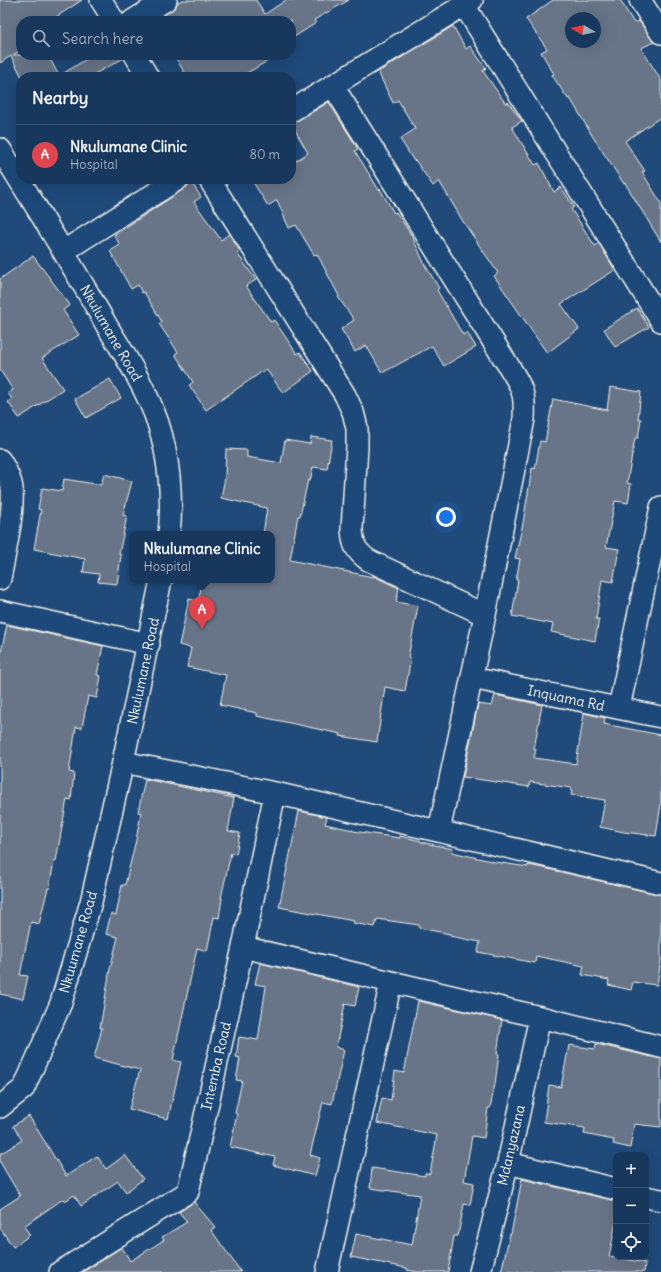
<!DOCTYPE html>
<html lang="en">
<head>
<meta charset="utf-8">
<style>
	:root { --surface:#17385c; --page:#203f62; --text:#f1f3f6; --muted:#9eacbb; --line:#365272; --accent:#e69b98 }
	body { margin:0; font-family:Delius,sans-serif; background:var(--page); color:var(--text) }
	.controls { position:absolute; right:12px; bottom:12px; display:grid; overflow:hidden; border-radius:8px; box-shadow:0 4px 16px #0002 }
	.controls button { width:36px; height:36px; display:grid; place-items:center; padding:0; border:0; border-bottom:1px solid var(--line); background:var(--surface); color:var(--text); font:20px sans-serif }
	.compass { position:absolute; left:565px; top:12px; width:36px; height:36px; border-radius:50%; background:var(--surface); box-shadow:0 4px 16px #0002; rotate:279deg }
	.you { position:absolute; left:446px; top:517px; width:14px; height:14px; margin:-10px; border:3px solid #fff; border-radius:50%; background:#1a73e8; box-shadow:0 0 0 6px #1a73e833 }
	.badge { display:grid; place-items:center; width:26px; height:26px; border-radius:50%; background:var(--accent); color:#fff; font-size:13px; font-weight:700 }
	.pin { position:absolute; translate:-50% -33px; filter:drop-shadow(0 1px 2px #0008) }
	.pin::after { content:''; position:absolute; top:21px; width:14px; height:12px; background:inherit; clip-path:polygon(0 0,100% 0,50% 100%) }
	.popup { position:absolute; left:129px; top:531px; width:146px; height:52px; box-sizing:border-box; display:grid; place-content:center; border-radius:8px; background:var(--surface); filter:drop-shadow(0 1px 3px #0005); font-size:13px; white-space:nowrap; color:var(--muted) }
	.popup b { font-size:15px; color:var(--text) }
	.popup::after { content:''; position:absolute; left:50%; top:100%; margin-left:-8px; border:8px solid transparent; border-top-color:var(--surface) }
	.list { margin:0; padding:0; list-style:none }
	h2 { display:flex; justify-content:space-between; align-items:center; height:52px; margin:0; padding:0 16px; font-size:17px }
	h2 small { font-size:13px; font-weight:400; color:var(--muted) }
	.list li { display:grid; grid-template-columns:26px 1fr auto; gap:12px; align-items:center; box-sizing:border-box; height:60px; padding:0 16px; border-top:1px solid var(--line) }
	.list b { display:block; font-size:15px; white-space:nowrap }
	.list p { margin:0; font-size:13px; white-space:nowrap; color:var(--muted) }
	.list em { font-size:13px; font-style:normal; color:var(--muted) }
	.icon { flex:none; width:22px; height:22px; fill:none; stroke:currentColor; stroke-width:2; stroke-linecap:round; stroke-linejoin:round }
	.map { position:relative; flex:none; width:661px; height:1272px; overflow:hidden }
	.search { position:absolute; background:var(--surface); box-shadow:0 4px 16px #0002; left:16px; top:16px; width:280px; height:44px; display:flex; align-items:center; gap:10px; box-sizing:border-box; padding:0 14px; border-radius:16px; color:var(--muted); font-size:15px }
	.panel { position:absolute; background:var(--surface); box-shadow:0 4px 16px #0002; left:16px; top:72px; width:280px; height:112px; border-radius:16px }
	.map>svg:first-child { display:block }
</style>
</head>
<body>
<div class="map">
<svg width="661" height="1272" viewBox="0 0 661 1272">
	<rect width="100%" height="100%" fill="#1f4a7a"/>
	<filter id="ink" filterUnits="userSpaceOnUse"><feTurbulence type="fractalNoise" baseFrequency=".025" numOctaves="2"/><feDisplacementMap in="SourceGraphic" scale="8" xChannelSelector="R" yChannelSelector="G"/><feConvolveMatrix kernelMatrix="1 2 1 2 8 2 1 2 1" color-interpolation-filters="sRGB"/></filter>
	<g filter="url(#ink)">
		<path fill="#687488" stroke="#f4f1e8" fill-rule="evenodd" d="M0 0H82L50 21H21V50L13 55H48L59 76 93 55H123L124 58 89 77H22L11 56 0 63Z
			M182 0H256L265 14 286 0H349L314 20 316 23 291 39V21H155L172 10 176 6 177 3Z
			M553 0H620L634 23 639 21 654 42 641 48 661 80V117L625 141 645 171 642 172 661 203V242L625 183 624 184 593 137 570 98 568 99 552 75 554 74 541 52 547 49 526 19ZM571 18H595V42H571Z
			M453 26 466 49 470 46 486 68 483 71 506 104 508 102 522 121 512 127 535 165 539 163 554 192 561 187 574 207 571 209 595 246 599 243 615 270 561 304 579 329 547 353 494 276 498 273 464 223 439 181 433 186 415 160 414 161 400 139 415 129 398 100 393 103 378 72Z
			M174 55H278L240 77H187Z
			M329 102 358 149 355 151 379 190 380 189 394 213 396 212 412 236 425 265 439 288 437 290 463 335 467 332 476 347 444 366 432 346 382 373 366 345 355 352 341 329 354 320 338 297 339 296 317 254 314 255 296 225 289 228 277 200 268 206 251 179H291V164L308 153 291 123 297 121Z
			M190 180 201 197 194 202 221 240 229 234 240 251 237 253 256 280 246 286 271 322 274 320 297 354 300 352 313 371 283 393 266 369 206 410 189 385 193 382 175 354 178 352 159 324 162 322 144 292 142 293 138 285 131 289 110 251 120 245 114 235 184 189 188 185Z
			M33 256 70 305 63 310 79 335 42 358 63 389 19 418 8 402 12 399 8 393 13 390 0 370V279Z
			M637 308 649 327 615 347 604 329Z
			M110 379 121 398 86 418 75 399Z
			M610 387 641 392 638 419H641L638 438H635L627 483 631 484 628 503 615 501 606 547 619 549 613 582 602 580 596 619H599L595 641 551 632 553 624 512 616 518 580H516L520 559 515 558 523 523 532 468 535 469 540 441 545 442 553 399 607 410Z
			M311 437 332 440 327 469 313 467 310 481 308 480 300 516H298L290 560 373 577V576L399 588 396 602 418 606 408 658H411L405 691 385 687 377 742 340 736 341 734 257 716V713L220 705 226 675 187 667 191 648 179 645 189 599 198 601 203 580H272V534H263L267 508 221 498 225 478 226 449 247 450V457L281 463 285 440 310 444Z
			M104 474 132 481 123 515 127 516 119 554 121 555 117 584 98 582 99 574 83 572 85 559 34 549 41 510 38 509 42 488 62 491 64 479 101 485Z
			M7 625 103 646 97 675 101 676 97 698 88 696 82 728 76 727 69 772 74 773 71 800 67 799 56 861H54L49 889 48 888 39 924 31 922 20 975 28 976 23 999 0 994V657Z
			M495 695 542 705 534 749H536L534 758 576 764 584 713 605 718 604 724 661 735V804L656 836 624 832 600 827 605 800 571 795 572 788 530 782 529 787 463 777 478 704 492 706Z
			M145 779 234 798 228 831 240 833 236 854 231 853 221 898H222L219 918 214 917 207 951 197 948 173 1060 181 1062 168 1119 129 1109 140 1070 94 1058 102 1028H100L110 969 118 937 106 934 111 913 116 915 122 885H125L136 840 141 813 138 812Z
			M299 811 327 817 325 824 353 830V831L400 838V836L421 841V842L453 849 452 852 495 862 528 867V865L548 869 661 895V960L657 985 633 982 631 990 608 985 609 980 582 975 584 966 536 956 535 963 478 952 480 942 450 936V934L419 928V925L377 919 375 927 353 923 354 921 279 907Z
			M260 963 359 987 355 1006 345 1004 336 1047 344 1050 332 1104 323 1102 310 1155 320 1158 315 1176 273 1165 275 1157 230 1147 237 1114 235 1113 242 1081 236 1080 240 1058 236 1057 239 1037 258 1040 266 986 255 984Z
			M418 1001 502 1020 497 1054H499L495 1084 490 1108H488L484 1138 472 1136 464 1181 474 1183 470 1205 464 1204 458 1236H454L448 1272H418L407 1270V1268L351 1257 356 1234 412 1245 420 1195 370 1188 372 1168 425 1176V1173L430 1174 437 1135 377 1123 382 1098 391 1100 395 1071 404 1073Z
			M596 1044 661 1059V1127L634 1124 630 1148 613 1144 614 1140 584 1134 585 1128 544 1122 549 1085 561 1087 569 1045 595 1049Z
			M29 1116 66 1176 97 1156 106 1169 125 1155 143 1179 126 1192 118 1181 81 1206 74 1195 65 1201 63 1199 24 1226 30 1235 13 1247 0 1228V1209L20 1196 0 1162V1154L22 1140 13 1126Z
			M522 1179 616 1201V1222L609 1256 645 1263 644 1272H501L510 1234H511Z
			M194 1202 215 1227 211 1230 241 1272H83L122 1247 130 1261 164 1240 162 1237 187 1222 179 1212Z"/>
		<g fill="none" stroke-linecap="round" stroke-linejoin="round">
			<g stroke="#f4f1e8" stroke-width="24">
				<path id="minor" d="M101 0 114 21
					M640 0 661 33
					M464 5 661 321
					M132 21 166 0
					M135 55 148 77
					M333 86 513 373C524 391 525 398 524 419L485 615 439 831
					M291 111 472 0
					M0 149C37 208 73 266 107 326 126 357 146 388 158 423 169 457 173 498 169 534
					M209 179 345 395 353 412 357 428V447L352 529C353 545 355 550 368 560L485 615
					M64 251 178 179
					M0 460C5 468 11 479 12 488 14 515 5 551 0 579
					M0 611 149 644
					M472 678 661 717
					M619 708 661 507
					M123 762 275 793 661 883
					M243 947 540 1017 661 1047
					M0 1107 24 1088 61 1003 91 902 123 762 161 580
					M508 1163 616 1189
					M646 1197 661 1200
					M60 1272 188 1192 243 947 275 793
					M327 1272 391 982
					M480 1272 508 1163 540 1017"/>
			</g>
			<use href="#minor" stroke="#1f4a7a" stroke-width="21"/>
		</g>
	</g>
	<g text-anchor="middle" stroke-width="3.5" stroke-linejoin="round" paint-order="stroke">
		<g font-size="14" fill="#f4f1e8" stroke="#1f4a7a">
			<text transform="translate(111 333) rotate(60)" y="5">Nkulumane Road</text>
			<text transform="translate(143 671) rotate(-78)" y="5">Nkulumane Road</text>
			<text transform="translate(566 698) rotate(12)" y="5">Inquama Rd</text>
			<text transform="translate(78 942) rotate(-74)" y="5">Nkuumane Road</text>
			<text transform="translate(216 1066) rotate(-77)" y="5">Intemba Road</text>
			<text transform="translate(511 1145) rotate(-77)" y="5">Mdanyazana</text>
		</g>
	</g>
</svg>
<div class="controls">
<button>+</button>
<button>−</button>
<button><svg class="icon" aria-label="locate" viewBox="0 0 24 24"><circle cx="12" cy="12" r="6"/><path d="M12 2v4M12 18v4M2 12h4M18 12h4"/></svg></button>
</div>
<svg class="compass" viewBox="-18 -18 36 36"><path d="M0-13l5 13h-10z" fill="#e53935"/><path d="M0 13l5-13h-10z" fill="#9eacbb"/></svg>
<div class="you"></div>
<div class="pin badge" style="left:202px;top:629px;background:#e0444e">A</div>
<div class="popup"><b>Nkulumane Clinic</b>Hospital</div>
<div class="search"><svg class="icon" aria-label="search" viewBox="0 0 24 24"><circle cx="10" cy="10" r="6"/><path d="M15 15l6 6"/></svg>Search here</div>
<section class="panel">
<h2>Nearby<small></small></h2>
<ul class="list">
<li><span class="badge" style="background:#e0444e">A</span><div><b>Nkulumane Clinic</b><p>Hospital</p></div><em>80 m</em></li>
</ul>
</section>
</div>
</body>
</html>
